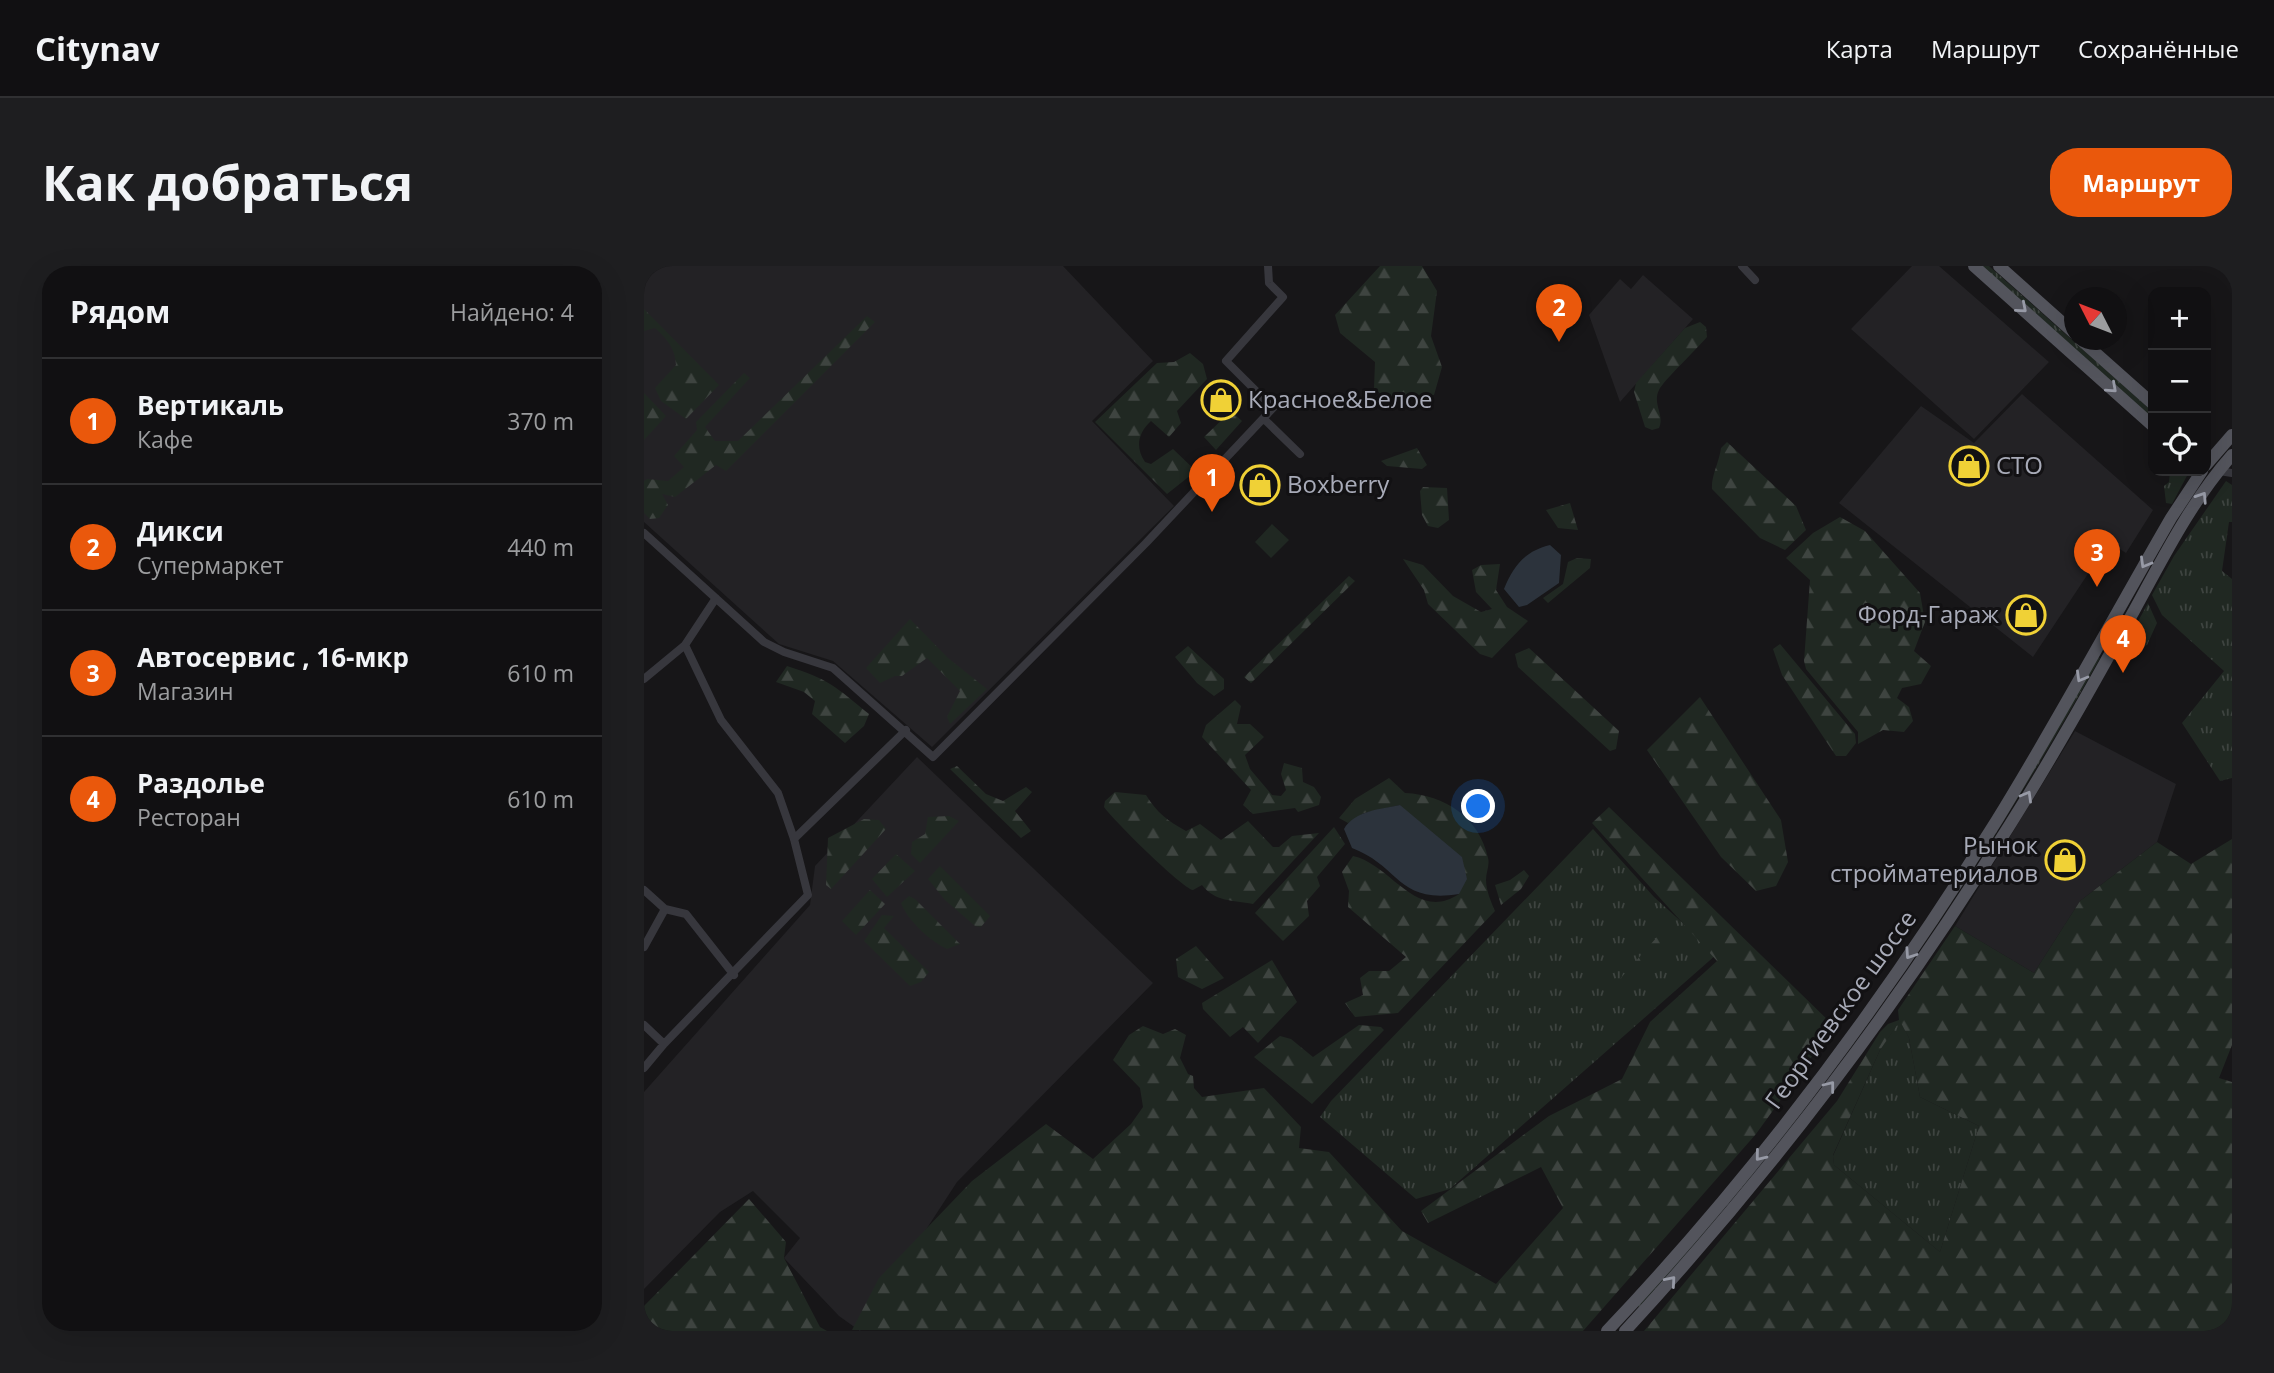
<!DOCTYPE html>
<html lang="ru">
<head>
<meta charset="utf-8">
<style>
	:root { --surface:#111012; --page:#1e1e20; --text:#f1f3f6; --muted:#9c9d9f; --line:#303032; --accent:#ea580c }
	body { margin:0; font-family:"Open Sans",sans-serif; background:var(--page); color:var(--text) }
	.controls { position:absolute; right:21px; top:21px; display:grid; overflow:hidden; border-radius:14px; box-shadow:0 7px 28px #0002 }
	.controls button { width:63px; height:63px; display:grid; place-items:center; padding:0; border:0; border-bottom:2px solid var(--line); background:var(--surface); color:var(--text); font:35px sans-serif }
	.compass { position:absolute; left:1420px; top:21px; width:63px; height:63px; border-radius:50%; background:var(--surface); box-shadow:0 7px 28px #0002; rotate:312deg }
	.you { position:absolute; left:835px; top:541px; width:24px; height:24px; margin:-18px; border:5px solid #fff; border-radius:50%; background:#1a73e8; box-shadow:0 0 0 10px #1a73e833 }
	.badge { display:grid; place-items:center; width:46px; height:46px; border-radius:50%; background:var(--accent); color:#fff; font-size:23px; font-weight:700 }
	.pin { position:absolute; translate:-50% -58px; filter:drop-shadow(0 2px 4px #0008) }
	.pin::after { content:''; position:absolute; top:37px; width:24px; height:21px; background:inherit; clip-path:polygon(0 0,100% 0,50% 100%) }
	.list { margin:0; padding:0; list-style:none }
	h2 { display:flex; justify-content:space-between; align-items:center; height:91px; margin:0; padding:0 28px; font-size:30px }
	h2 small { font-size:23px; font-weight:400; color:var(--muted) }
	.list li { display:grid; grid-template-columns:46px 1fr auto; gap:21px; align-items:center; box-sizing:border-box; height:126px; padding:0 28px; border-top:2px solid var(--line) }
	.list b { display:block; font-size:26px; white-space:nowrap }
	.list p { margin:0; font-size:23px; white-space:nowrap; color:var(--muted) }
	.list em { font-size:23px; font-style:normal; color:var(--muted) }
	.icon { flex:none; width:38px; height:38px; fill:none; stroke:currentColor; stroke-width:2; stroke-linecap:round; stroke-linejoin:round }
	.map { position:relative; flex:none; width:1588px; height:1065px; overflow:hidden; border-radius:28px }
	header { display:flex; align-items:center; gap:42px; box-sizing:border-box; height:98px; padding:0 35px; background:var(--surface); border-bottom:2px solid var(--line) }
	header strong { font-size:33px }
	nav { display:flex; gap:38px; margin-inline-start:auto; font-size:24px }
	.intro { display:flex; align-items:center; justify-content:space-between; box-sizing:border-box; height:168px; padding:0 42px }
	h1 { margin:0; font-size:49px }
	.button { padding:18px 32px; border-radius:28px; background:var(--accent); color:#fff; font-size:24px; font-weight:700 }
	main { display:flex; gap:42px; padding:0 42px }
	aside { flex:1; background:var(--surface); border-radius:28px; box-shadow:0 7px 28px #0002 }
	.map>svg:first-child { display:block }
</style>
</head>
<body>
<header>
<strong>Citynav</strong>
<nav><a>Карта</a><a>Маршрут</a><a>Сохранённые</a></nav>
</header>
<div class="intro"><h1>Как добраться</h1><a class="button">Маршрут</a></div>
<main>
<aside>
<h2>Рядом<small>Найдено: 4</small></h2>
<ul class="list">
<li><span class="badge">1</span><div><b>Вертикаль</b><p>Кафе</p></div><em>370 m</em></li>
<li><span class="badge">2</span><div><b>Дикси</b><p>Супермаркет</p></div><em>440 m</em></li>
<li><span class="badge">3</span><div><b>Автосервис , 16-мкр</b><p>Магазин</p></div><em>610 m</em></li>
<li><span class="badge">4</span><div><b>Раздолье</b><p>Ресторан</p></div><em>610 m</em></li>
</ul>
</aside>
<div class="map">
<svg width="1588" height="1065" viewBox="0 0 1588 1065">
	<defs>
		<pattern id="grass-tufts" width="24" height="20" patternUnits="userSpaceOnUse" patternTransform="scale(1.75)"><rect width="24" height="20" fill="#202822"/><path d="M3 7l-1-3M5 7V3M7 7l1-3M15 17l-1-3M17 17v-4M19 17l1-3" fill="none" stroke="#3e4440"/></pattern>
		<pattern id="forest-firs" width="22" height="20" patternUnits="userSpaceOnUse" patternTransform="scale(1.75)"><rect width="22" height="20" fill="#202822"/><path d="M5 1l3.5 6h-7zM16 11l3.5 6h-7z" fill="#3e4440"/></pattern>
	</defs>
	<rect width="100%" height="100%" fill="#171618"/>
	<path fill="#232225" d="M8 0H419L509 95 448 155 530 240 288 481 189 395 135 378 0 256V8Z
		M1268 0H1295L1405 96 1330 173 1207 63Z
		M999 9 1049 53 976 136 945 49 976 13 987 23Z
		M1378 128 1509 244 1482 287 1465 276 1389 391 1195 237 1277 140 1330 177Z
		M1431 465 1532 518 1513 576 1436 635 1390 707 1311 660Z
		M273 491 509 717 313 916 216 1065 195 1050 140 992 156 972 109 925 76 946 0 1023V826L166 639 171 600Z"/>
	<path fill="url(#grass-tufts)" d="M1338 0H1345L1509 146V153Z
		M1526 205 1545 206 1528 238 1522 237 1520 220 1525 216Z
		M1582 215 1588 219V256H1585L1578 305 1588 313V512L1576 515 1538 457 1580 405 1518 349 1508 329 1530 290Z
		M1504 337 1513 357 1503 379 1500 380 1485 372Z
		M1453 391 1456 392C1325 626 1175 842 995 1041L993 1040 1188 804Z
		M949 563 1010 631 1073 688 806 923 772 933 676 851 687 835Z
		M1256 754 1265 772 1276 831 1335 860 1296 986 1190 899 1189 890 1236 784Z"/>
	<path fill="url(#forest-firs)" fill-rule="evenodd" d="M736 0H778L793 25 787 70 798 101 790 129 761 130 749 139 730 122 731 96 696 67 691 49Z
		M0 43 75 119 42 153 17 135 11 122 32 99C31 82 23 73 11 62L0 65Z
		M223 50 231 56 82 205 72 199 31 231 18 228 24 239 15 252 6 253 0 247V215L3 213 24 215 40 201 30 190 53 164 52 156 100 107 106 112 61 161 71 175H94Z
		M1056 56 1062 61 1063 71C1053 83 1019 115 1015 124 1008 138 1021 149 1015 162L1008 164 1001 161 990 126 992 117 1041 62Z
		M546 87 559 98 563 113 533 145 537 157 525 171 507 155C494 167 491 181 501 196L507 198 529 183 552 205 523 228 451 156 513 97 530 96Z
		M0 127 22 150 0 174Z
		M587 145 598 155 572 184 560 171Z
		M1083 176 1152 240 1162 264 1141 284 1116 272 1068 223C1067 210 1075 197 1077 182Z
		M773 182 783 199 778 203 743 200 737 195Z
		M779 221 803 222 805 254 794 262 784 260 778 249 776 225Z
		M926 237 934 264 914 262 902 244Z
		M1196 251 1221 265 1276 327 1281 356 1270 385 1287 400 1277 418 1258 422 1253 432 1265 441 1269 455 1260 466 1239 464 1214 478V466L1162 403 1160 395 1166 314 1142 292 1169 267Z
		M933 292 947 293 946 302 904 337 899 332 919 318 924 296Z
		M759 293 779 299 809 330 837 346 848 343 832 326 828 304 837 299 856 298 852 324 863 341 884 355 848 392 836 388 784 338 780 324Z
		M705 310 711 315 607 417 600 411Z
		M266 353 304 392 343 423 306 458 303 451 316 425 283 392 258 410H251L236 417 222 402Z
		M1136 378 1211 468 1212 477 1202 490H1192L1138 409 1129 383Z
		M544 380 580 413V423L570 430 553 417 531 391Z
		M885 382 975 465 972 483 966 485 874 401 871 388Z
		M143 400C185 413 192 421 225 448L220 460 201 477 168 448 171 435 160 426 132 416Z
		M1056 431 1137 554 1144 596 1132 620 1112 625 1077 591 1003 484Z
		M591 434 597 440 593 458H606L620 471 601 489 606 503 628 529 637 530 642 524 637 508 640 497 658 502 659 516 670 521 677 531 675 539 654 546 651 542 609 548 599 539 607 524 558 471 562 459Z
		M313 500 342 528 359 535 382 521 388 526 371 545 387 565 377 572 306 503Z
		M745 512 761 527C801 529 835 551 844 592 846 599 842 606 842 614 842 624 847 636 851 645L754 747 711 751 701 737 719 729 716 712 725 705H745L762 691 704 641 705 625 698 606 709 590C747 598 772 657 815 628L756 539 720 547 704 557 695 552 711 533Z
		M471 526 502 529C513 547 524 555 542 565L556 558 577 574 604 555 629 581H635L648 570 675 567 609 638C589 634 571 636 558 619L549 624C538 622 470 555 460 541L461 535Z
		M965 541 1190 760 1112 868 939 1065 208 1064 235 1012 328 915 402 858 449 893 487 858 499 841 496 822 469 794 485 769 499 760 519 768 531 763 542 769 536 792 544 808 549 810 550 822 558 831 620 822 657 861 655 882 685 886 758 965 852 1018 919 942 897 901 784 957 777 945 905 850 978 813 1006 756 1073 695 948 557Z
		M305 550 315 555 276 597 267 588 268 576 281 568 284 551Z
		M220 553 235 554 242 563 187 623 182 619 184 572Z
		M690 561 701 578 673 611 676 620 663 635 665 650 639 675 611 647Z
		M1588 573V779L1575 812 1588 816V1065H1000L1193 835 1236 766 1244 758 1255 754 1254 744 1311 660 1390 707 1436 635 1513 576 1547 598ZM1256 755 1265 772 1276 831 1335 860 1296 986 1190 899 1189 889 1236 784Z
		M252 588 271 605 243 631 228 613Z
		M296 600 346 650 337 661 331 660 301 634 284 613Z
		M880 604 885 610 877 623 857 639 851 619 866 614Z
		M226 624 241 638 212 669 198 655Z
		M265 630 271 633 316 678 303 683C286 675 264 655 257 637Z
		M238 649 250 650 240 662 285 706 277 716 266 720 220 675Z
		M1021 662 1031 671 936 771 931 764Z
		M552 680 580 712 558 723 534 711 532 693Z
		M628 694 653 736 614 777 599 761 586 771 559 743 558 737Z
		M715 759 737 761 740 764 668 838 610 791 636 770 647 773 669 791Z
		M105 933 142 976 140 992 176 1061 183 1065H0V1040Z"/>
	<path fill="#202822" d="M628 258 645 274 627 292 611 276Z"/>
	<path fill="#2c333c" d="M906 279 917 289 915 317 883 339 875 341 860 323C869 300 881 285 906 279Z
		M756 539 818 591 823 613 815 628C753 638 756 600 708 582L700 563C710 545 737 543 756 539Z"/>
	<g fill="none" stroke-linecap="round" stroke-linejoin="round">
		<path stroke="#37373d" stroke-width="8" d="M1098 0 1111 14
			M620 153 656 188
			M1575 205 1588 207
			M0 267 120 376 140 386 189 402 289 491 502 277 629 142 582 95 639 31 625 17 624 0
			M0 413 41 379 72 332
			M150 573 262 464
			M0 624 21 643 42 648 90 709
			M0 681 21 643
			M0 759 20 778 164 629 150 573 134 527 77 454 41 379
			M0 802 20 778"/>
		<path stroke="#53545c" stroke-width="12" d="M1330 0 1509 160
			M1355 0 1430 67
			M1437 74 1509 138
			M1562 199 1588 169
			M963 1065C1111 909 1240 736 1353 554 1414 455 1469 352 1527 252L1558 205
			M981 1065C1125 909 1255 738 1367 557 1411 487 1451 415 1491 343 1519 292 1548 234 1588 189"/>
	</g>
	<defs><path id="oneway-chevron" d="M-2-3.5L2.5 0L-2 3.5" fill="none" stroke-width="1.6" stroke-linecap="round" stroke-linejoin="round" transform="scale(1.75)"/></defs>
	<g stroke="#979aa6">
		<use href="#oneway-chevron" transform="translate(1378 42) rotate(41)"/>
		<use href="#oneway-chevron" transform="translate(1468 122) rotate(42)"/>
		<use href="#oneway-chevron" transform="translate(1558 231) rotate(-57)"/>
		<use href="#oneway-chevron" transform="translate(1501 297) rotate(120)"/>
		<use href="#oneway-chevron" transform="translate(1437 411) rotate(120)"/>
		<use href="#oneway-chevron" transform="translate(1383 530) rotate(-60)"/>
		<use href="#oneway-chevron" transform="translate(1266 688) rotate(124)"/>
		<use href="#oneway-chevron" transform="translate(1186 820) rotate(-52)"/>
		<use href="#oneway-chevron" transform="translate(1116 890) rotate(129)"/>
		<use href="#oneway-chevron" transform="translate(1027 1015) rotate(-49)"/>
	</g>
	<defs>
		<g id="shop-ring" transform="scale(2.0125)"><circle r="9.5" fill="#121113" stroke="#f0d136" stroke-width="1.5"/><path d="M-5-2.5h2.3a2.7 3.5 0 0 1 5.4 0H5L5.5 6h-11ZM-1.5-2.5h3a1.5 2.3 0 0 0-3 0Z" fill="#f0d136"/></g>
	</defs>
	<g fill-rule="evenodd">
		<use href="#shop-ring" x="577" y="134"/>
		<use href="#shop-ring" x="1325" y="200"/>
		<use href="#shop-ring" x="616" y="219"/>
		<use href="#shop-ring" x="1382" y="349"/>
		<use href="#shop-ring" x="1421" y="594"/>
	</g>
	<g text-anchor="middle" stroke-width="6" stroke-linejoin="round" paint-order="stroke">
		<g font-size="24" fill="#a8abb8" stroke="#121113" text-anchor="start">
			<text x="604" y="142">Красное&amp;Белое</text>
			<text x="1352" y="208">СТО</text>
			<text x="643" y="227">Boxberry</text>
			<text x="1355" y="357" text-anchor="end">Форд-Гараж</text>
			<text x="1394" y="588" text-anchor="end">Рынок<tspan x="1394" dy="28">стройматериалов</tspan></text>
		</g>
		<g font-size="24" fill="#a8abb8" stroke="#121113">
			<text transform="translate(1197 744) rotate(-54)" y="8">Георгиевское шоссе</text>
		</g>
	</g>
</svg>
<div class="controls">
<button>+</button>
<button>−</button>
<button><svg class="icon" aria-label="locate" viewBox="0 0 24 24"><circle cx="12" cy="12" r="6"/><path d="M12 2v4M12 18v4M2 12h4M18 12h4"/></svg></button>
</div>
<svg class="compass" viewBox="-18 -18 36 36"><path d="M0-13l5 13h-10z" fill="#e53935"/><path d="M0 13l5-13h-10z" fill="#9c9d9f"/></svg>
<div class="you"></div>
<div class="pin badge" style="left:568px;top:246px">1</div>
<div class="pin badge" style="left:915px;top:76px">2</div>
<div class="pin badge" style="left:1453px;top:321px">3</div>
<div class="pin badge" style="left:1479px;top:407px">4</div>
</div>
</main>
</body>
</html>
